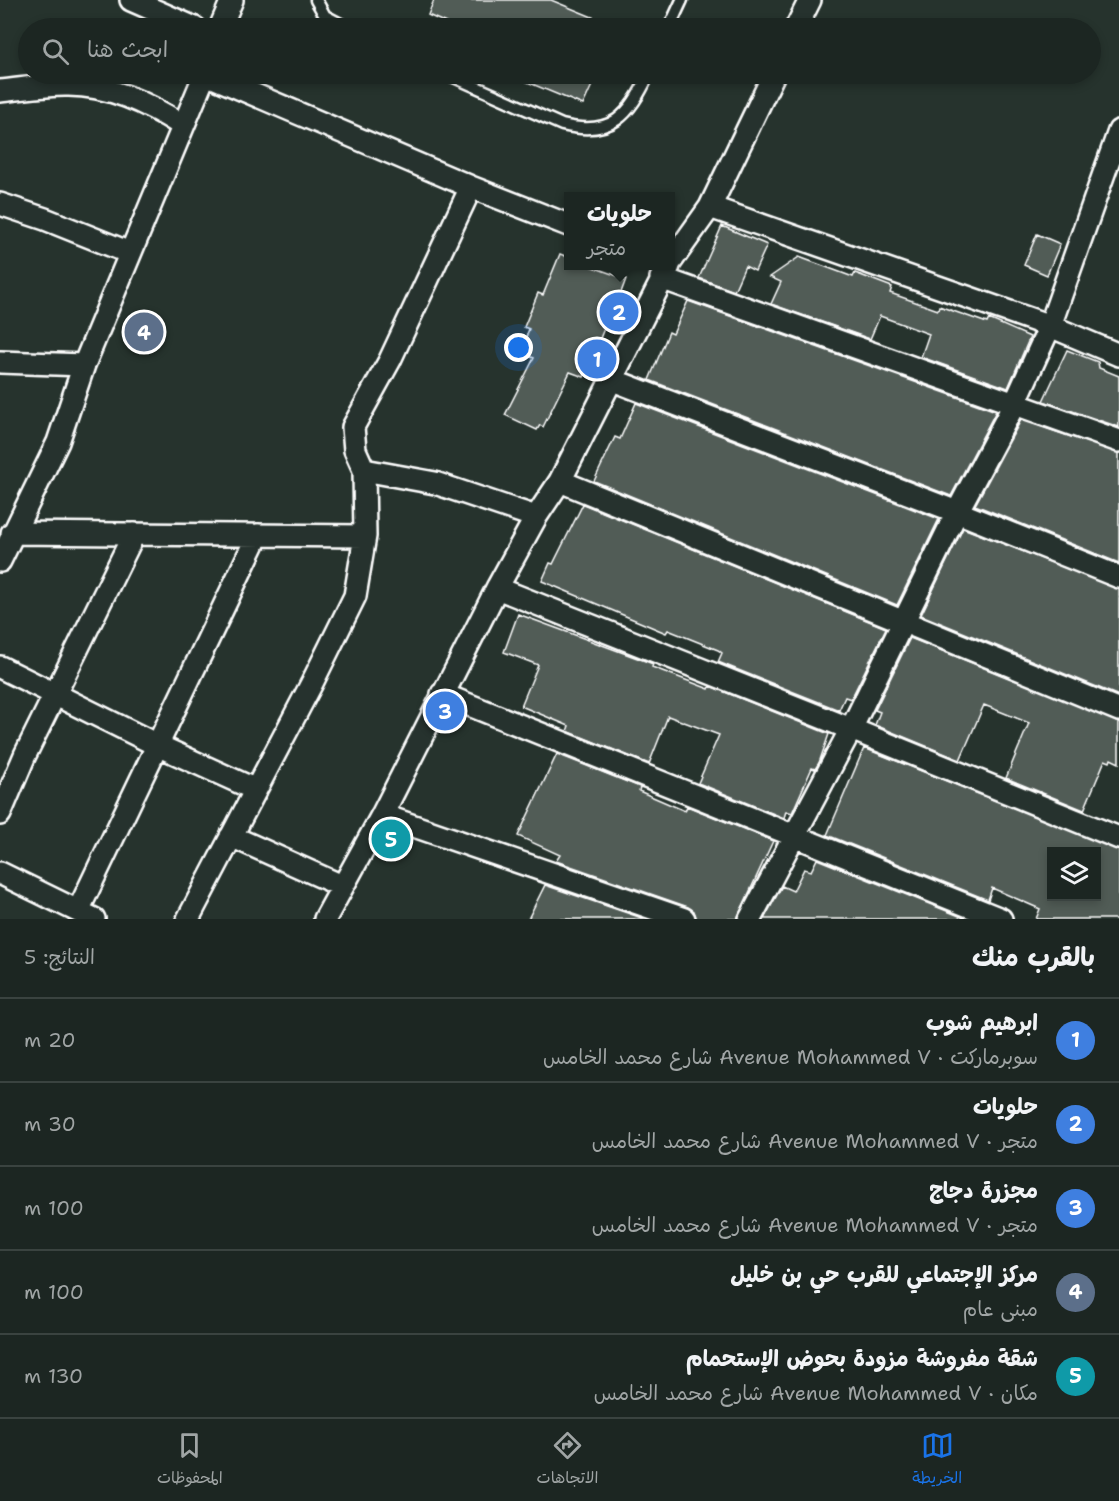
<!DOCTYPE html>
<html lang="ar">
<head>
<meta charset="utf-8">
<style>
	:root { --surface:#1c2622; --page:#252e2a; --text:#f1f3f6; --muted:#a0a5a5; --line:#3a4340; --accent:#1a73e8 }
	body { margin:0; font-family:"Shantell Sans","Playpen Sans Arabic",sans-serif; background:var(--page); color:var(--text); direction:rtl }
	.controls { position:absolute; right:18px; bottom:18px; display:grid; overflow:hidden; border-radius:0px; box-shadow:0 3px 9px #0003 }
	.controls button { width:54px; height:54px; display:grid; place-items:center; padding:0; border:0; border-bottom:2px solid var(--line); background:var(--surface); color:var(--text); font:30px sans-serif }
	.you { position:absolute; left:519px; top:348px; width:21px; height:21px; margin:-15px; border:4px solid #fff; border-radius:50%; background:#1a73e8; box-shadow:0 0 0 9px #1a73e833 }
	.badge { display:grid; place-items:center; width:39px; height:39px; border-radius:50%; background:var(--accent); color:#fff; font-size:20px; font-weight:700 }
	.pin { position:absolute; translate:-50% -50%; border:3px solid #fff; box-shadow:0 2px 6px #0006 }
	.popup { position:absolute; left:564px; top:192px; width:111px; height:78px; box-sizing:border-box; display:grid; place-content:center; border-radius:0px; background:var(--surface); filter:drop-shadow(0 2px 4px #0005); font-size:20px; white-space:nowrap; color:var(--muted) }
	.popup b { font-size:22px; color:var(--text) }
	.popup::after { content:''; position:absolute; left:50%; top:100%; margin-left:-12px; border:12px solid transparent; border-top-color:var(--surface) }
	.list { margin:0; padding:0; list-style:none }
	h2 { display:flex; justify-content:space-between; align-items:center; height:78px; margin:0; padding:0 24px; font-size:26px }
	h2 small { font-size:20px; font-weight:400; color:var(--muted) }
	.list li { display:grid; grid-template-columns:39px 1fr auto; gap:18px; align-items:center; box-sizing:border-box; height:84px; padding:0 24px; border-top:2px solid var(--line) }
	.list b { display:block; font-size:22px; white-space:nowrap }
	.list p { margin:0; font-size:20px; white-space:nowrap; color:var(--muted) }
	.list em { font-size:20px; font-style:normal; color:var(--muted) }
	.icon { flex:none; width:33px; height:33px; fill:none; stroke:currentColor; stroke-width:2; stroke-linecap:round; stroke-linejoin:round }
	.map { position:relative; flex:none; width:1119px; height:919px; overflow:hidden; direction:ltr }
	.search { position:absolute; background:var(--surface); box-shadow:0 3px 9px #0003; left:18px; right:18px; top:18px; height:66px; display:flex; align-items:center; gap:15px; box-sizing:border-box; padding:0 21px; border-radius:33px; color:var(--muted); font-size:22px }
	.sheet { height:498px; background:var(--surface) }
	nav { display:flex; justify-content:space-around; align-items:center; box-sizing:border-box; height:84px; border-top:2px solid var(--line); background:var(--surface); font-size:16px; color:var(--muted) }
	nav a { display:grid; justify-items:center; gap:3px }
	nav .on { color:var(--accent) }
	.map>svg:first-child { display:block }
</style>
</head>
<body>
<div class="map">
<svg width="1119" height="919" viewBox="0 0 1119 919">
	<rect width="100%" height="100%" fill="#26332d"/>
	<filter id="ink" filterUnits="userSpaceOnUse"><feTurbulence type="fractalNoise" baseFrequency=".0167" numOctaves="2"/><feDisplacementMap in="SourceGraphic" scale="12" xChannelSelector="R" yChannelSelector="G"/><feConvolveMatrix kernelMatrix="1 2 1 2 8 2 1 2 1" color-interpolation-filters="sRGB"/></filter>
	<g filter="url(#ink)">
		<path fill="#515c57" stroke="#fff" stroke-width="1.5" fill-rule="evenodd" d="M434 0H551L619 28H444L446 23 428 15Z
			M508 74H597L583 105Z
			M722 226 767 245 755 271 745 266 734 291 699 278Z
			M1037 234 1060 244 1047 275 1024 265Z
			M560 254 568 257V266H590L626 279 613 314H610L584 377 570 372 543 427 540 425 537 430 505 415 534 358 520 353 529 329 524 327 538 293 543 295Z
			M799 257 853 277 855 273 892 287 890 293 938 310 939 306 987 323 989 319 1030 337 1008 388 921 357 929 334 880 316 870 339 771 304 781 282 770 277Z
			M688 301 996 411 951 496 649 380 669 332 673 334Z
			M1067 350 1098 362 1099 368 1119 376V427L1043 401Z
			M636 403 939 519 897 605 594 481 615 437 620 439Z
			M1021 420 1119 453V563L975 505Z
			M583 504 886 628 851 699 845 697 839 710 718 662 722 653 718 650 668 630 666 633 542 581 550 563 553 564Z
			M963 528 1119 589V696L921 615Z
			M518 614 640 659 653 664 652 667 709 689 710 686 829 734 819 763 815 769 812 768 792 813 786 811 784 818 698 783 719 735 668 716 649 764 567 731 569 726 521 706 538 665 504 652Z
			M910 638 1119 722V763L1111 759 1110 762 1105 760 1084 810 1006 778 1029 723 984 705 960 760 875 725 880 712 875 710Z
			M864 748 1119 850V919H1036L1040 909 992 888 988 900 827 835ZM1052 852H1096V897H1052Z
			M557 754 640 787 639 791 685 811 687 806 773 841 737 919H696L694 911 688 907 556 861 560 855 518 836Z
			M817 859 967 919H764L782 886 793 891 804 869 811 871Z
			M545 885 645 919H528Z"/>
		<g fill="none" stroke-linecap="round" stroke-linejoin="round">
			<g stroke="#fff" stroke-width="15">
				<path id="lane" d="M316 0 325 16 348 28
					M669 28 682 0
					M447 74 562 125C612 137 629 116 649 74"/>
			</g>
			<g stroke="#fff" stroke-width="26">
				<path id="street" d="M131 0 195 28
					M220 28 232 0
					M796 28 810 0
					M206 74 471 187 568 225
					M0 91C21 89 44 85 65 85 108 84 147 103 182 125
					M0 204 45 219 130 253
					M710 207 1050 326 1119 355
					M670 263 710 207 774 74
					M661 278 1119 441
					M0 362 84 365
					M610 379 957 512 1119 577
					M364 470 435 483 536 517
					M560 481 1119 710
					M12 533 365 536
					M0 561 58 442 84 365 205 74
					M497 588 851 729 1119 838
					M0 667 157 745 256 790
					M442 694 1001 919
					M0 814 25 755 134 534
					M382 815 684 919
					M231 836 342 886
					M0 873 94 919
					M78 911 258 535
					M188 919 312 683 355 596 365 536 364 470 355 450 353 427 390 360 471 187
					M325 919 382 815 497 588 536 517 560 481 669 266
					M750 919 851 729 957 512 1015 403 1050 326 1119 131"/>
			</g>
			<use href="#lane" stroke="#26332d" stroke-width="10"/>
			<use href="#street" stroke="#26332d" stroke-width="21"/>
		</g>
	</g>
</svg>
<div class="controls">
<button><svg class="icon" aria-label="layers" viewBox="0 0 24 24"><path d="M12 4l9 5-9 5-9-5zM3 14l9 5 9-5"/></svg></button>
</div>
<div class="you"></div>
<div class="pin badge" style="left:597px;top:359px;background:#3f7fe0">1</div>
<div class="pin badge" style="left:619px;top:312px;background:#3f7fe0">2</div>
<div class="popup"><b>حلويات</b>متجر</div>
<div class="pin badge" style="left:445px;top:711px;background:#3f7fe0">3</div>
<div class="pin badge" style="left:144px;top:332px;background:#5c6f8a">4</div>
<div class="pin badge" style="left:391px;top:839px;background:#0f9aa8">5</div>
<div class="search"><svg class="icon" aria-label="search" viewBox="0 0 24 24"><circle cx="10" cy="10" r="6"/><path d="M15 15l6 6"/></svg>ابحث هنا</div>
</div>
<section class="sheet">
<h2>بالقرب منك<small>النتائج: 5</small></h2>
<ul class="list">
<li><span class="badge" style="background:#3f7fe0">1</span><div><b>ابرهيم شوب</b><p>سوبرماركت · Avenue Mohammed V شارع محمد الخامس</p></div><em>20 m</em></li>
<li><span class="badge" style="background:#3f7fe0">2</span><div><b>حلويات</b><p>متجر · Avenue Mohammed V شارع محمد الخامس</p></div><em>30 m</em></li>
<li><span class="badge" style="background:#3f7fe0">3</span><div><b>مجزرة دجاج</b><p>متجر · Avenue Mohammed V شارع محمد الخامس</p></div><em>100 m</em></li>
<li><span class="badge" style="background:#5c6f8a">4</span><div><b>مركز الإجتماعي للقرب حي بن خليل</b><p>مبنى عام</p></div><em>100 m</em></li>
<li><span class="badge" style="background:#0f9aa8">5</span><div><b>شقة مفروشة مزودة بحوض الإستحمام</b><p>مكان · Avenue Mohammed V شارع محمد الخامس</p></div><em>130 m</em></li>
</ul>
</section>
<nav>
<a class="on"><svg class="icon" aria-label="map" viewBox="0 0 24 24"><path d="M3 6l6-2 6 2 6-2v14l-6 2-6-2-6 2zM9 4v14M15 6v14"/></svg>الخريطة</a>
<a><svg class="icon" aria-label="directions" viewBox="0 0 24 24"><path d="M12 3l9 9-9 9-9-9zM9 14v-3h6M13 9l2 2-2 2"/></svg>الاتجاهات</a>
<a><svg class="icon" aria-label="saved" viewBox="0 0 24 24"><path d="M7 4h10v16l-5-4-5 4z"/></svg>المحفوظات</a>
</nav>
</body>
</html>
